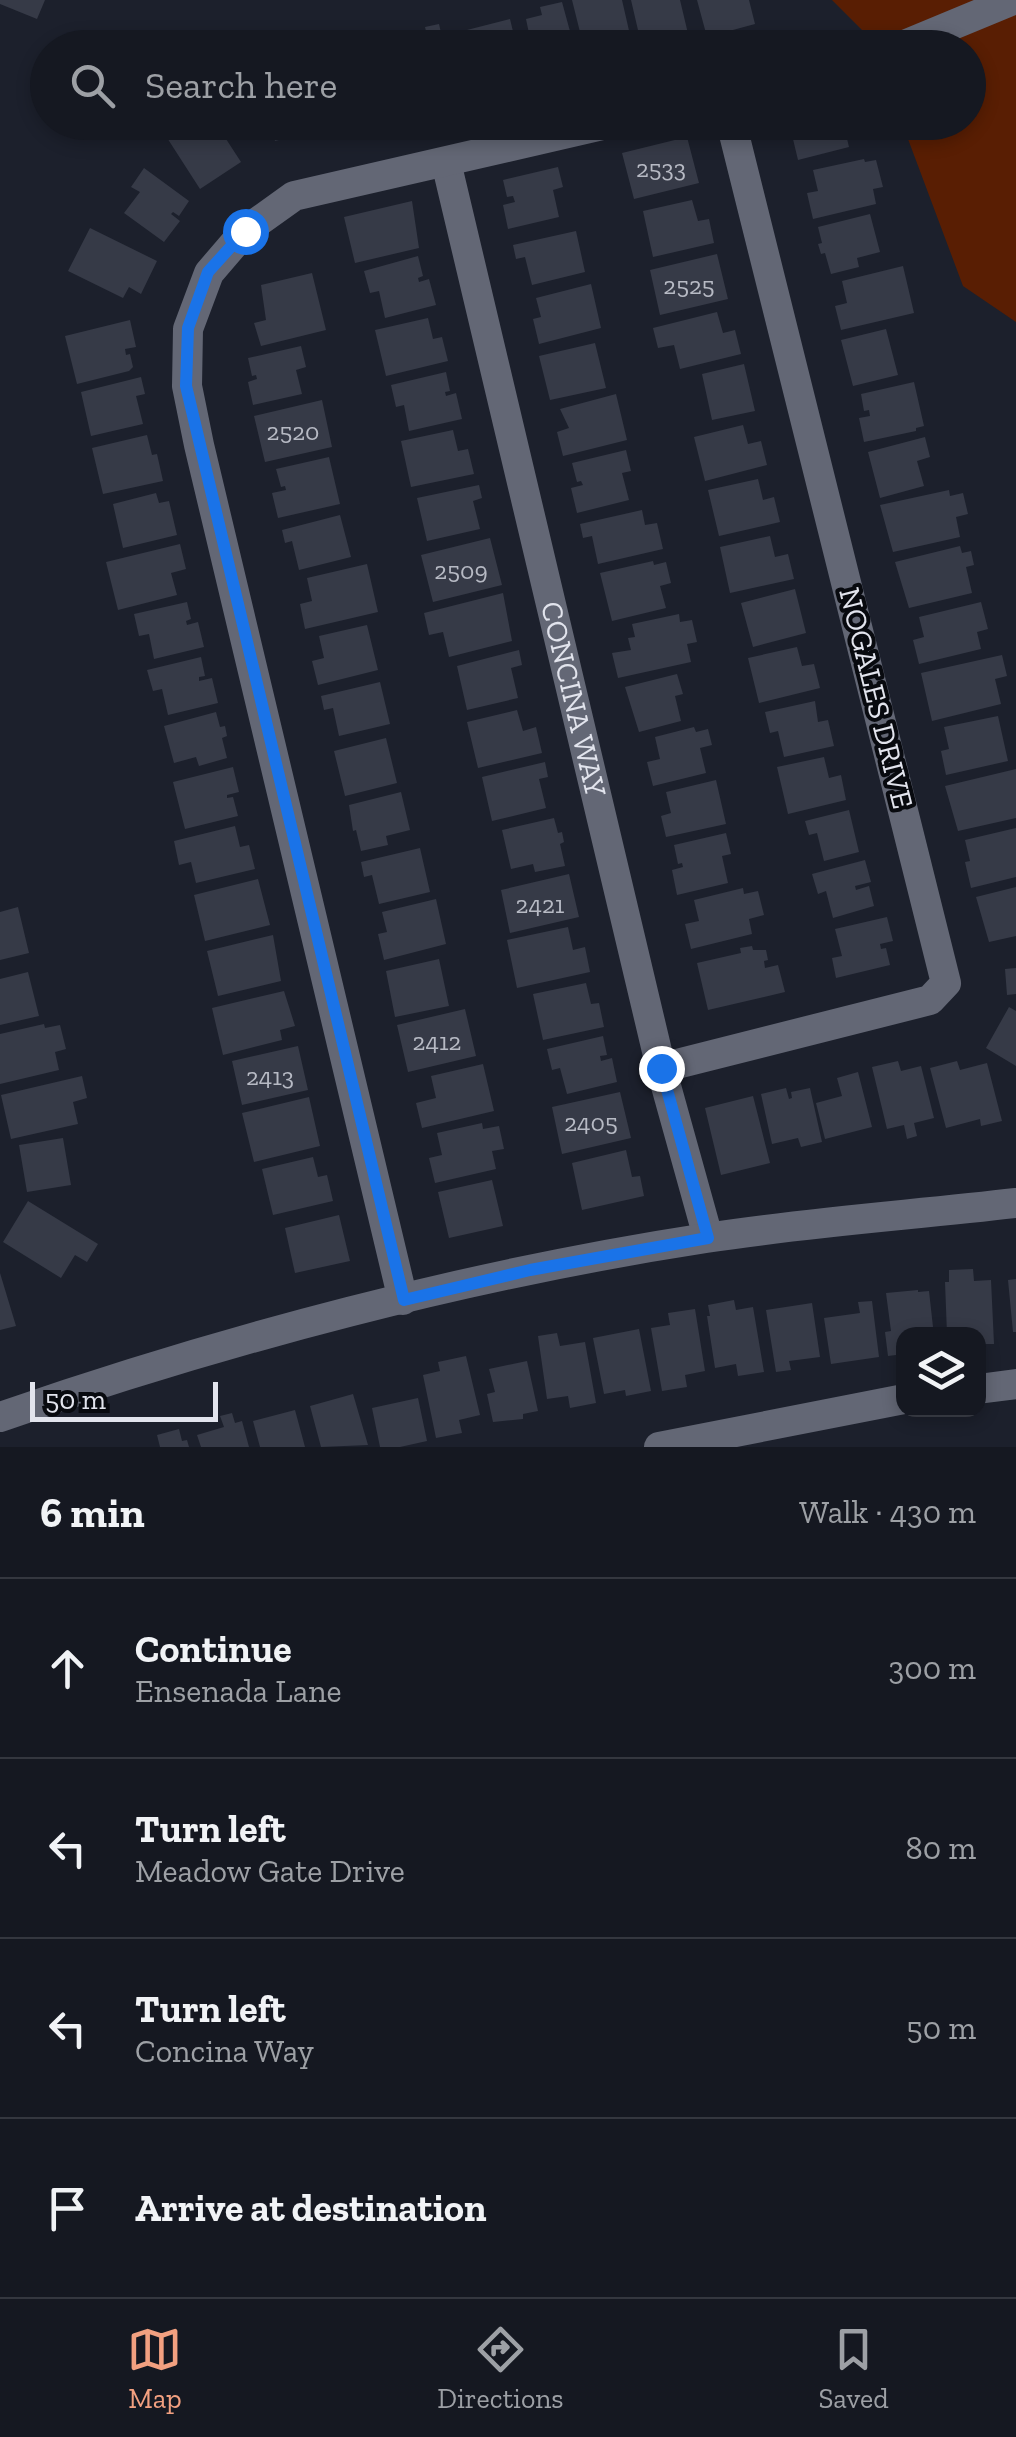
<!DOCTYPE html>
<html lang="en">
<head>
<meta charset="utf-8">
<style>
	:root { --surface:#151821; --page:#22252e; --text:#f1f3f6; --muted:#9da0a5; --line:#34373f; --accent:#f2a080 }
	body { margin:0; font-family:"Zilla Slab",serif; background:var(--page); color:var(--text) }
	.controls { position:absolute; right:30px; bottom:30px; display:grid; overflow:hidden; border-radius:20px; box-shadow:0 5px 15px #0003 }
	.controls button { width:90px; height:90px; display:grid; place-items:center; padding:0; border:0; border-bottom:2px solid var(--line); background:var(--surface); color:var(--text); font:50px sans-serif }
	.scale { position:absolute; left:30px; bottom:25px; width:188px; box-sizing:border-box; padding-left:10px; border:5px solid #e2e4ed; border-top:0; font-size:28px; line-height:35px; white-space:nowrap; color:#e2e4ed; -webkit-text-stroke:8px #080a0f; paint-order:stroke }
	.stop { position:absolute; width:30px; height:30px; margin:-22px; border:8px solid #1a73e8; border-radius:50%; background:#fff }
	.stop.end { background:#1a73e8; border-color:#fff; box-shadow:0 2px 10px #0008 }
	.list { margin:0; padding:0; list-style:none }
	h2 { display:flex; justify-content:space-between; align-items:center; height:130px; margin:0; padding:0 40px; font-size:42px }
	h2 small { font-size:32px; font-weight:400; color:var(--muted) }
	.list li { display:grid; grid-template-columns:65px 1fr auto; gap:30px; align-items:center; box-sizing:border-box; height:180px; padding:0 40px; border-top:2px solid var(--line) }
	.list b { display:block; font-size:38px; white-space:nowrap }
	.list p { margin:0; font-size:32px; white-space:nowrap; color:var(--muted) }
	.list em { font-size:32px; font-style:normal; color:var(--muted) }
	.icon { flex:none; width:55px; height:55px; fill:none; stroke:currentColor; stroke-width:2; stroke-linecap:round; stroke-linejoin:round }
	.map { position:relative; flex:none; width:1016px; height:1447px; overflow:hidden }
	.search { position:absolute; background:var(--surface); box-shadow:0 5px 15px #0003; left:30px; right:30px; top:30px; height:110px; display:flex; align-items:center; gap:25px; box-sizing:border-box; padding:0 35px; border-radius:55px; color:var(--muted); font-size:38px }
	.sheet { height:850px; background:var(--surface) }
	nav { display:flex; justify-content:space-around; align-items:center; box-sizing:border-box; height:140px; border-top:2px solid var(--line); background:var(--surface); font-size:28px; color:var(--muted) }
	nav a { display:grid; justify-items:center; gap:5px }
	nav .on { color:var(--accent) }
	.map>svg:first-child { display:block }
</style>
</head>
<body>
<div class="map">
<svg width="1016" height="1447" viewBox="0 0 1016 1447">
	<rect width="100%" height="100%" fill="#1c202c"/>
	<path fill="#591e03" d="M832 0H1016V322L963 286 902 123 968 122V48L874 47 870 38Z"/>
	<path fill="#363a47" d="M0 0H45L37 19 0 4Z
		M572 0H622L633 48H584Z
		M631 0H680L690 42 667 48 662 38 641 43Z
		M697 0H749L755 24 707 37Z
		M562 2 574 46 532 48 526 19 542 15 540 7Z
		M510 19 517 48H467L463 31Z
		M439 24 442 37 453 35 457 48H402L428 39 425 27Z
		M173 122H215L241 162 200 189 162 130Z
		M248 122H299L302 134 275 141 273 130 252 136Z
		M797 122H843L849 147 798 160 792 135 804 132Z
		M687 137 699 183 634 199 622 153Z
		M864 159 865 162 876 160 883 187 873 189 876 204 813 219 807 193 818 191 813 170Z
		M558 167 563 187 553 190 559 217 508 229 503 205 515 202 513 196 507 197 503 180Z
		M144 168 189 201 179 216 173 212 171 214 180 221 164 242 124 213 140 192 131 187Z
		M692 200 698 221 709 219 714 243 653 257 643 211Z
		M412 201 419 248 355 263 344 217Z
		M870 214 880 252 857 258 859 267 831 274 825 253 821 254 818 244 822 243 818 227Z
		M90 228 157 261 141 294 129 287 123 298 68 271Z
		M576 231 585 272 532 285 525 257 516 259 513 245Z
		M717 254 728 299 660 315 650 270Z
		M418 256 423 276 418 278 419 282 429 279 436 305 385 318 379 291 370 293 364 271Z
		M903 266 914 313 841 330 835 306 847 303 842 281Z
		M312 273 326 330 261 346 254 323 266 320 261 285Z
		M591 284 601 328 539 344 533 319 541 317 536 298Z
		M717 312 723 333 735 330 741 354 680 369 674 345 658 348 653 328Z
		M428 318 433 339 442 337 448 361 386 376 375 330Z
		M130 320 136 347 125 349 126 355 130 354 133 367 129 371 77 384 65 336Z
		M886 329 898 375 853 386 841 340Z
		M595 343 606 388 550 400 539 356Z
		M301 346 306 367 296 370 302 394 253 405 248 382 257 379 256 375 252 376 248 358Z
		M744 364 755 411 712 420 702 374Z
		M446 372 450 391 445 392 446 396 456 393 462 419 409 431 404 405 396 407 391 385Z
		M141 377 145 394 136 396 143 424 91 436 81 392Z
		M914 382 924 426 916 428V431L864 442 859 418 870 416 869 410 864 411 861 394Z
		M616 394 627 440 563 456 557 432 569 428 560 409Z
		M322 400 332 447 265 462 254 416Z
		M743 425 748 444 761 441 767 465 705 481 694 437Z
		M453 430 458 451 468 449 474 474 411 487 401 441Z
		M147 435 152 455 157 454 163 481 103 494 92 448Z
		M925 437 930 457 917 461 924 486 880 498 868 452Z
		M626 450 631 471 622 473 629 500 577 513 571 488 583 485 581 481 577 482 572 463Z
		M329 457 340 504 278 518 272 493 286 490 285 486 281 487 276 469Z
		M758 479 763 500 774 497 780 522 719 536 708 490Z
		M479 485 482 498 473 501 480 529 427 541 417 498Z
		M949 490 950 496 963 493 968 514 956 517 960 537 893 552 880 505Z
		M156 493 159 503 169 501 177 535 123 548 113 504Z
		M642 510 645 525 657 523 663 549 598 564 592 536 583 538 580 524Z
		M340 515 351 557 299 570 292 541 285 543 282 530Z
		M770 536 775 557 788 554 794 579 730 593 720 547Z
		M490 538 502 585 433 602 421 555Z
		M180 544 186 569 171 573 177 595 118 610 106 562Z
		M960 546 962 553 971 551 974 565 966 567 972 593 909 608 895 562Z
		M653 561 654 565 666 562 671 583 660 586 666 608 612 621 600 573Z
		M367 564 378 612 305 629 300 604 312 601 307 578Z
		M795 589 806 633 753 647 741 603Z
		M503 593 512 641 449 657 443 632 429 635 424 613Z
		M187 602 191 619 186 621 187 625 198 622 204 647 154 659 149 634 139 636 134 614Z
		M981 602 988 629 977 632 981 649 919 664 913 640 924 637 919 617Z
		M679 614 680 622 692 620 697 642 687 644 691 662 618 678 612 653 631 650 628 638 635 637 632 624Z
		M367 625 378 670 318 685 312 661 324 658 319 636Z
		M797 647 802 666 814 664 820 688 759 703 748 658Z
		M519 650 522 665 511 668 518 698 467 710 457 666Z
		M1002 655 1007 676 995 679 1001 704 932 721 921 673Z
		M201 657 205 676 199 677V681L212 678 218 703 168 715 162 689 153 691 147 670Z
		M677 674 683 694 675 696 681 721 639 732 625 687Z
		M380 682 390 724 339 736 333 708 324 710 321 696Z
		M815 701 818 722 828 720 834 746 784 757 778 731 770 733 765 712Z
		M517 710 523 731 536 727 542 753 478 768 467 722Z
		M216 712 220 727 225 726 227 736 222 738 227 758 199 766 196 757 174 763 164 726Z
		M998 716 1008 761 946 775 941 751 949 749 944 727Z
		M694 727 696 732 708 729 712 745 700 748 706 773 653 786 647 762 660 759 655 737Z
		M386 738 397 783 345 796 334 751Z
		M824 757 829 778 841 775 846 800 788 814 777 767Z
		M545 762 548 777 539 779 546 808 492 821 482 777Z
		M233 767 239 792 227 795V798L233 797 238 816 185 829 173 782Z
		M1016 769V818L958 831 945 786Z
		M716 780 726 824 666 837 661 816 671 813 666 792Z
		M401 792 410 830 386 836 388 845 361 851 356 830 353 831 349 805Z
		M849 810 859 852 824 861 817 833 809 835 805 821Z
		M554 818 558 833 562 832 564 842 560 844 565 866 535 872 533 864 511 869 502 830Z
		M235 826 240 847 249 845 255 869 196 883 191 862 179 865 174 841Z
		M1016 828V877L971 888 965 862 970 861 965 840Z
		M726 833 731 854 722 856 728 883 677 895 672 870 683 867 682 863 678 864 674 845Z
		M420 848 430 892 379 904 372 875 364 877 361 862Z
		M865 860 871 882 855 886 856 890 869 886 874 906 833 918 826 891 818 894 812 874Z
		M569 874 579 917 510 933 501 890Z
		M258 879 270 925 205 941 194 895Z
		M1016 887V936L989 942 976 897Z
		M743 888 744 894 758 891 764 915 749 919 752 934 691 949 685 924 699 921 694 900Z
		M436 899 446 944 384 960 378 934 387 932 382 912Z
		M18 907 29 953 0 960V912Z
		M887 917 893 941 880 944 881 949 886 948 890 965 836 978 832 958 842 956 835 929Z
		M568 927 573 950 585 947 590 972 517 988 507 940Z
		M273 935 281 981 218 996 207 951Z
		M752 946 753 950H766L768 960 764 961 765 968 778 965 785 992 708 1010 697 963 741 953 740 948Z
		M439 959 449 1006 395 1017 386 971Z
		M1016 968V994L1007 995 1005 969Z
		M28 972 39 1016 0 1025V979Z
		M586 983 591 1004 599 1003 604 1027 543 1040 533 994Z
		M284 991 295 1026 280 1030 282 1040 223 1055 212 1008Z
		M1009 1007 1016 1011V1066L986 1048Z
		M465 1009 476 1056 408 1072 397 1025Z
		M44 1024 45 1028 60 1025 66 1049 55 1052 59 1070 0 1084V1034Z
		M603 1036 607 1055 600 1056 601 1061 612 1058 617 1082 567 1094 560 1068 552 1070 547 1049Z
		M298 1046 308 1090 242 1105 232 1061Z
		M898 1061 901 1071 921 1066 934 1118 914 1123 917 1136 907 1139 904 1125 887 1129 872 1067Z
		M957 1061 960 1070 987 1063 1002 1121 981 1126 980 1119 946 1128 930 1068Z
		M483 1064 494 1111 422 1128 416 1103 436 1098 431 1076Z
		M858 1072 872 1127 825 1139 816 1103 842 1096 837 1078Z
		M82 1076 87 1098 73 1102 78 1124 11 1139 1 1095Z
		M786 1088 789 1099 792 1098 791 1092 810 1088 822 1142 801 1147 798 1138 772 1144 761 1094Z
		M620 1092 631 1138 562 1154 552 1107Z
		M753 1096 770 1163 721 1175 705 1108Z
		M309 1097 320 1146 254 1162 242 1113Z
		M482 1123 483 1129 499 1126 504 1149 492 1151 496 1169 435 1183 429 1158 442 1155 437 1133Z
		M63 1138 71 1185 27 1192 19 1145Z
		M626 1150 632 1177 640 1176 644 1196 582 1210 572 1163Z
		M313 1157 318 1177 327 1175 333 1201 273 1215 262 1169Z
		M492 1180 503 1226 449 1238 438 1192Z
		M28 1201 98 1244 87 1262 75 1255 61 1278 3 1242Z
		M339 1215 350 1261 295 1273 285 1228Z
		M973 1269 974 1281 991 1280 994 1344H978V1334H947L945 1282H949V1270Z
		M0 1273 16 1326 0 1330Z
		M1016 1279V1332H1013L1008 1280Z
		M918 1290V1292L929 1291 933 1327 910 1329V1334H904V1354L888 1356 885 1332 891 1331 886 1293Z
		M734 1300 736 1310 753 1307 764 1372 738 1376 736 1364 715 1368 707 1316H710L708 1305Z
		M872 1301 879 1357 831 1364 824 1318 860 1313 858 1302Z
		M812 1303 820 1357 789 1361 791 1370 776 1372 766 1310Z
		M695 1309 705 1371 685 1375 687 1387 662 1391 651 1328 670 1325 668 1313Z
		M639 1329 651 1391 626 1396 625 1390 604 1394 593 1338Z
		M557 1333 560 1346 585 1342 596 1403 570 1408 568 1396 547 1399 538 1336Z
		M466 1356 480 1415 459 1420 462 1433 436 1438 423 1375 440 1371 438 1362Z
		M527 1361 538 1411 523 1414V1419L493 1422 487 1394 495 1392 489 1369Z
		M353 1394 368 1445 321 1447 310 1406Z
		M418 1398 427 1441 400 1447H380L372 1408Z
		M295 1410 305 1447H260L253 1421Z
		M232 1413 235 1423 242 1421 249 1447H201L197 1435 224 1427 220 1416Z
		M179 1429 182 1441 187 1440 189 1447H160L157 1435Z"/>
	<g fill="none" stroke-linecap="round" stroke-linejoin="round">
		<g stroke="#636775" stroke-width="30">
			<path d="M897 48 1013 0"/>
			<path id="s1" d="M446 162 661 1068 708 1237"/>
			<path d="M661 1068 930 1000 946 983 731 122"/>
			<path d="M403 1300 199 445 187 386 188 329 209 273 245 231 294 196 616 122"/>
			<path d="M978 1389 1016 1384"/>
			<path d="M0 1417C225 1339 471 1274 706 1238 809 1222 913 1215 1016 1203"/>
			<path d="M659 1447 904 1399"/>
		</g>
	</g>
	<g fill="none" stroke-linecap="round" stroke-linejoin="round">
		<path stroke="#1a73e8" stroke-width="12" d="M245 231 208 272 188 328 186 386 404 1300 530 1270 708 1238 661 1068"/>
	</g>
	<g text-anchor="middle" stroke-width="8" stroke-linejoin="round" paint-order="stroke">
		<g font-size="25" fill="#b7bac4">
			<text x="661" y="177">2533</text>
			<text x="689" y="294">2525</text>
			<text x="293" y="440">2520</text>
			<text x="461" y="579">2509</text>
			<text x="540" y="913">2421</text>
			<text x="437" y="1050">2412</text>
			<text x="270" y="1085">2413</text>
			<text x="591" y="1131">2405</text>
		</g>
		<g font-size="30" fill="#e2e4ed" stroke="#080a0f">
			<text transform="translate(876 698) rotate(76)" y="10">NOGALES DRIVE</text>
			<text dy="10" stroke="none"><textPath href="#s1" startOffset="552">CONCINA WAY</textPath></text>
		</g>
	</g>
</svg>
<div class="controls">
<button><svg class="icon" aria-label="layers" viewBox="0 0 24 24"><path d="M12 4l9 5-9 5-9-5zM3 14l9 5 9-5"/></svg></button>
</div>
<div class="scale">50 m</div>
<div class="stop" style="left:245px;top:231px"></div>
<div class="stop end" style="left:661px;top:1068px"></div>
<div class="search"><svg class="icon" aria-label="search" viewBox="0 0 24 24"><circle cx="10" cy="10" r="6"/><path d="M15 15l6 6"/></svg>Search here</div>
</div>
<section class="sheet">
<h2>6 min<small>Walk · 430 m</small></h2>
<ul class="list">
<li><svg class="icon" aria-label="ahead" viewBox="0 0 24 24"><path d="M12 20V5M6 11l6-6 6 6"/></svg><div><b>Continue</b><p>Ensenada Lane</p></div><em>300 m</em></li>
<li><svg class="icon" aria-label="left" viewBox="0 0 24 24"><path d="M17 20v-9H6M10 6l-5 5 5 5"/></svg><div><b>Turn left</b><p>Meadow Gate Drive</p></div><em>80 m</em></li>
<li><svg class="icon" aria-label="left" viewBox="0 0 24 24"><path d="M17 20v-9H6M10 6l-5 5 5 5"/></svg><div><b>Turn left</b><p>Concina Way</p></div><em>50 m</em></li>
<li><svg class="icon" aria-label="arrive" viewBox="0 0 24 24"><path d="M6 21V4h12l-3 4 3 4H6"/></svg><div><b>Arrive at destination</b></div></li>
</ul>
</section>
<nav>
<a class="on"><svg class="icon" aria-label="map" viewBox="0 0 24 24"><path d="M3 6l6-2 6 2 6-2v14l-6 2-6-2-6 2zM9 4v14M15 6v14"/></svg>Map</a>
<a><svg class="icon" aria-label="directions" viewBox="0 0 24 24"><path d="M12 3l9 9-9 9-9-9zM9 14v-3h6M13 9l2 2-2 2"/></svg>Directions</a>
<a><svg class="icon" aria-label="saved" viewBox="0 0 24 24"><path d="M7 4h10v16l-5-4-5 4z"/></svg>Saved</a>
</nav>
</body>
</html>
